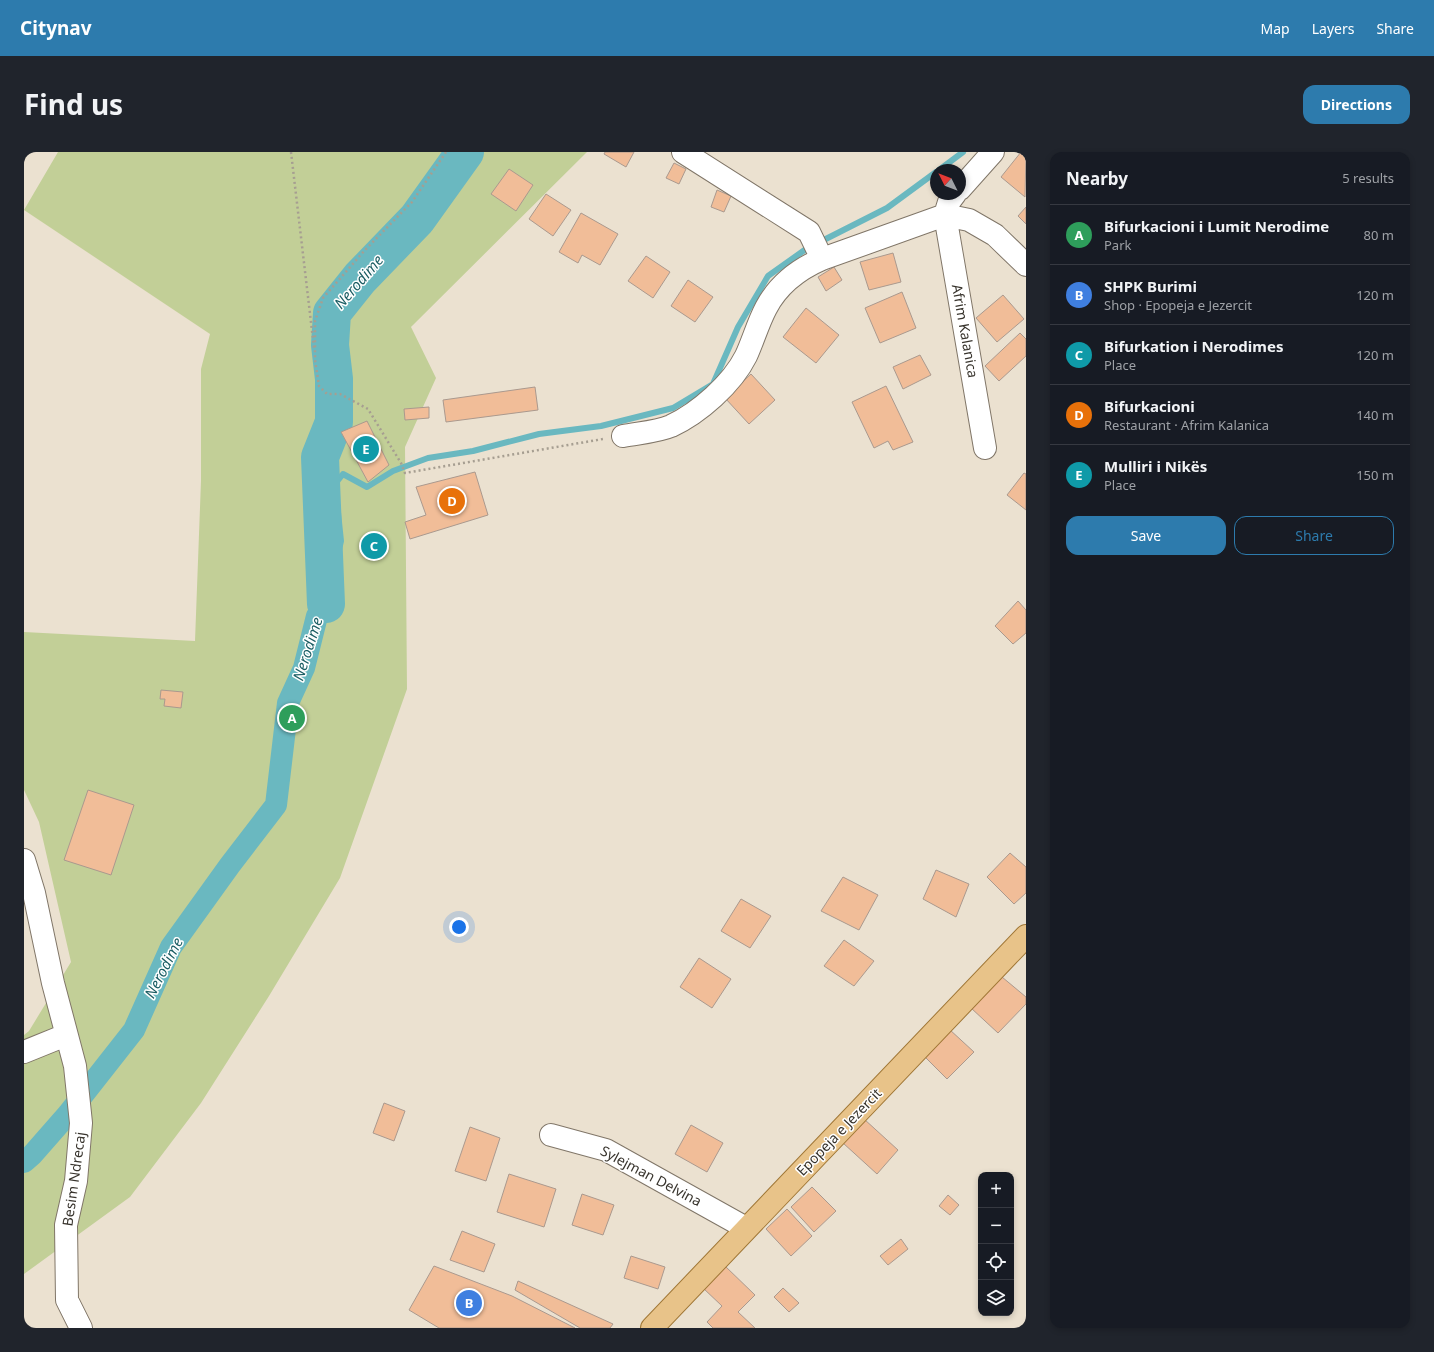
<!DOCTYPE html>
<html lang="en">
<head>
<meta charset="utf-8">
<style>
	:root { --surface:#171b24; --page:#20242c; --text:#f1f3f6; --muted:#9ea1a6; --line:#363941; --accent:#2d7bad }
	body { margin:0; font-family:"Noto Sans",sans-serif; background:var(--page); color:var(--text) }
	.controls { position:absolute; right:12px; bottom:12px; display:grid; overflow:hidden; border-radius:8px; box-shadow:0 2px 6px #0003 }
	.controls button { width:36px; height:36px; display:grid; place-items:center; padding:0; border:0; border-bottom:1px solid var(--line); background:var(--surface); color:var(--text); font:20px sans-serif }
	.compass { position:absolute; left:906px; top:12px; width:36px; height:36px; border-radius:50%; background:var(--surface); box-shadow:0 2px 6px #0003; rotate:312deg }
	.you { position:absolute; left:435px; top:775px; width:14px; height:14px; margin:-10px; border:3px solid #fff; border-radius:50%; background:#1a73e8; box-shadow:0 0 0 6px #1a73e833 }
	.badge { display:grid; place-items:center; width:26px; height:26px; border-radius:50%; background:var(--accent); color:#fff; font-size:13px; font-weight:700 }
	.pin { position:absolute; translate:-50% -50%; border:2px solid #fff; box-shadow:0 1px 4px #0006 }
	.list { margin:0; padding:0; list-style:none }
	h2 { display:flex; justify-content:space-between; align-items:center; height:52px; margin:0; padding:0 16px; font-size:17px }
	h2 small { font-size:13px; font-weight:400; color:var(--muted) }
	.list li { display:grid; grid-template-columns:26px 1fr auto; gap:12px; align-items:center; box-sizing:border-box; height:60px; padding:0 16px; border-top:1px solid var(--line) }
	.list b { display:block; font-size:15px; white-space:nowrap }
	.list p { margin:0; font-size:13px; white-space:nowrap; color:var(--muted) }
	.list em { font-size:13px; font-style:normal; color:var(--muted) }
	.actions { display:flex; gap:8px; padding:12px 16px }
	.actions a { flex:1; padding:9px 0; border:1px solid var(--accent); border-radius:12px; text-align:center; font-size:14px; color:var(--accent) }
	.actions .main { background:var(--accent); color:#fff }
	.icon { flex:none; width:22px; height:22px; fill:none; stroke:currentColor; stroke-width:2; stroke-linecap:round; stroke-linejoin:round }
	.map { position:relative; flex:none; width:1002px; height:1176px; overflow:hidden; border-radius:12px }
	header { display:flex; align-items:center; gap:24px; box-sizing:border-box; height:56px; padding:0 20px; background:var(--accent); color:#fff }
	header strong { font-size:19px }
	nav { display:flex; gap:22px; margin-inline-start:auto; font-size:14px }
	.intro { display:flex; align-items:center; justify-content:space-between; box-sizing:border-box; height:96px; padding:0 24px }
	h1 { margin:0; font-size:28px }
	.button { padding:10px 18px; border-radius:12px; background:var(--accent); color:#fff; font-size:14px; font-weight:700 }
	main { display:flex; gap:24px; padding:0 24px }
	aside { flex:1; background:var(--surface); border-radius:12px; box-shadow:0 2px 6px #0003 }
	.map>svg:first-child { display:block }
</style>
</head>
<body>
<header>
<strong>Citynav</strong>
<nav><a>Map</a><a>Layers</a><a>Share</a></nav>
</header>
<div class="intro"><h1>Find us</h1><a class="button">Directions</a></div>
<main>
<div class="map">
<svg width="1002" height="1176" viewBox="0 0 1002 1176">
	<rect width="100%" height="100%" fill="#ebe1d0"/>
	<path fill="#c2cf97" d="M34 0H563L387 175 412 226 381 295 383 537 316 726 245 844 177 951 106 1045 0 1122V883L5 879 47 810 15 670 0 638V480L171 489 177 329V217L186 182 0 58Z"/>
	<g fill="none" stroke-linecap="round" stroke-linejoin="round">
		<path stroke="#6ab8c0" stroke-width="6" d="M915 18 939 0
			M302 452 317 389 311 332 319 322 343 335 369 319 404 306 449 299 515 282 577 274 649 256 689 232 714 175 744 124 782 97 863 56 912 20"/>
		<path stroke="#6ab8c0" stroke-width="22" d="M0 1010 8 1003 44 962 110 878 147 795 206 713 252 653 264 551 280 516 293 464 302 452"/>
		<path stroke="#6ab8c0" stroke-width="38" d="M302 452 296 305 310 270V227L306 193 308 161 336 126 393 67 441 0"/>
	</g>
	<path fill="#f1bd98" stroke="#aa998e" d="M581 0H610L602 15 580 2Z
		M997 0H1002L1001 45 977 25Z
		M650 11 662 17 655 32 642 26Z
		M485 17 509 33 492 59 467 42Z
		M693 38 707 44 700 60 687 55Z
		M522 42 547 58 529 84 505 67Z
		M1002 55V72L994 64Z
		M557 61 594 82 576 113 558 103 554 111 535 100Z
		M869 101 877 130 845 138 836 110Z
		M622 104 646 120 629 146 604 129Z
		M810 115 818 128 802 139 794 125Z
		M664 128 689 145 671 170 647 154Z
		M878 140 892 176 856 191 841 156Z
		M979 143 1000 167 973 190 952 166Z
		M782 156 815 183 792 211 759 185Z
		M996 181 1002 187V204L975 229 961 214Z
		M896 203 907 223 879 237 869 215Z
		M727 222 751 248 725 272 701 246Z
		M862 234 889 290 869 298 864 289 850 296 828 250Z
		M511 235 514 258 422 270 419 248Z
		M405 255V266L381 268 380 257Z
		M343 269 365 313 344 330 317 280Z
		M451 320 464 363 386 387 381 370 402 363 392 335Z
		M1000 321 1002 322V358L983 343Z
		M994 449 1002 458V481L989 492 971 474Z
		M137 538 159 540 157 556 140 554 141 547H136Z
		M64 638 110 653 87 723 40 708Z
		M986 701 1002 715V741L990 752 963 725Z
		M912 718 945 732 932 765 899 747Z
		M819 725 854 743 835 778 797 759Z
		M717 747 747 764 726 796 697 779Z
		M820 788 850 809 830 834 800 814Z
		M675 806 707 827 688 856 656 835Z
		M978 825 1002 845V852L974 881 947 856Z
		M925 877 950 900 923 927 899 903Z
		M360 951 381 959 370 989 349 981Z
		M840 967 874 998 853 1022 819 991Z
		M667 973 699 991 683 1020 651 1002Z
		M446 975 476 986 462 1029 431 1019Z
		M485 1022 532 1037 520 1075 473 1060Z
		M788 1035 812 1059 790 1080 767 1055Z
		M558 1042 590 1053 579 1083 548 1073Z
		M924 1043 935 1053 926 1063 915 1054Z
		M763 1057 788 1084 767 1104 742 1077Z
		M438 1079 471 1092 460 1120 426 1108Z
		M877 1087 884 1097 864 1113 856 1104Z
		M607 1104 641 1115 634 1137 600 1126Z
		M410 1114 488 1144 551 1176H415L385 1158Z
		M701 1114 731 1143 714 1160 731 1176H689L683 1170 698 1154 679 1136Z
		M494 1129 589 1172 586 1176H556L491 1138Z
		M759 1136 775 1151 765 1160 750 1145Z"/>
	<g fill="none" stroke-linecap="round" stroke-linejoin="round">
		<g stroke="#807668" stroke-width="24">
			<path id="minor" d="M659 0 785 80 798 107
				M936 37 969 0
				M931 42 925 50 921 63 961 296
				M599 284C614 281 633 280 647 274 675 261 708 232 722 204 729 189 734 171 742 156 754 133 775 117 798 107L921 63 945 68 971 83 1002 113
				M0 708 10 741 29 831 51 914 57 971 52 1029 42 1073 43 1148 57 1176
				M0 900 42 883
				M527 983 582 998 722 1076"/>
		</g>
		<g stroke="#a07736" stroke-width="24">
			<path id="major" d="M628 1176 1002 784"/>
		</g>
		<path stroke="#a69e91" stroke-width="2.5" stroke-dasharray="2 3" stroke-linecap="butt" d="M267 0 290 196
			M422 0 388 50 341 98 299 146 291 169V208L295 234 303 242H316L344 257 377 311 381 321 579 287"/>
		<use href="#minor" stroke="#fff" stroke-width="22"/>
		<use href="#major" stroke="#e8c389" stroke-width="22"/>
	</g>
	<g text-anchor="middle" stroke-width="3" stroke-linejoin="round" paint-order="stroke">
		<g font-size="14" fill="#38342d" stroke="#fff">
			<text transform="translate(941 179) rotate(80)" y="5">Afrim Kalanica</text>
			<text transform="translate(815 980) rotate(-46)" y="5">Epopeja e Jezercit</text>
			<text transform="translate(627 1024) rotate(28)" y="5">Sylejman Delvina</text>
			<text transform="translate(50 1027) rotate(-82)" y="5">Besim Ndrecaj</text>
		</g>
		<g font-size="15" font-style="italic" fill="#1c5e64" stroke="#fff">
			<text transform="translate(335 130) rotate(-49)" y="5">Nerodime</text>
			<text transform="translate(284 497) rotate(-72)" y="5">Nerodime</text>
			<text transform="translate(140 816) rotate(-63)" y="5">Nerodime</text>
		</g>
	</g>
</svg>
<div class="controls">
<button>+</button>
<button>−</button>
<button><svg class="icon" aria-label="locate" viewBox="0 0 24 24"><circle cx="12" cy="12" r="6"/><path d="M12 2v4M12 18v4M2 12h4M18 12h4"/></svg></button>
<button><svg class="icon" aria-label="layers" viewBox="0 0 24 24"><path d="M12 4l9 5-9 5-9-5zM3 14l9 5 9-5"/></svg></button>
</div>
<svg class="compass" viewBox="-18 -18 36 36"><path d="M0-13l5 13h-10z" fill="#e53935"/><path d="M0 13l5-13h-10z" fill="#9ea1a6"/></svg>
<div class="you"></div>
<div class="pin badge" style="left:268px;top:566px;background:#2e9e5b">A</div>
<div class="pin badge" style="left:445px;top:1151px;background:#3f7fe0">B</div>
<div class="pin badge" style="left:350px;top:394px;background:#0f9aa8">C</div>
<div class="pin badge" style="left:428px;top:349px;background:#e8710a">D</div>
<div class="pin badge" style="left:342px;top:297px;background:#0f9aa8">E</div>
</div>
<aside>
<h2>Nearby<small>5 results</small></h2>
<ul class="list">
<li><span class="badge" style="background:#2e9e5b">A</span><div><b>Bifurkacioni i Lumit Nerodime</b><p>Park</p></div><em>80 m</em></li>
<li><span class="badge" style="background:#3f7fe0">B</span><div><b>SHPK Burimi</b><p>Shop · Epopeja e Jezercit</p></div><em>120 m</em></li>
<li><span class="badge" style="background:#0f9aa8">C</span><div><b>Bifurkation i Nerodimes</b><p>Place</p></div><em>120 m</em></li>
<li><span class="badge" style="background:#e8710a">D</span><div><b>Bifurkacioni</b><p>Restaurant · Afrim Kalanica</p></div><em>140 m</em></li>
<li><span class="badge" style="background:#0f9aa8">E</span><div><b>Mulliri i Nikës</b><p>Place</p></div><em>150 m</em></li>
</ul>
<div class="actions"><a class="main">Save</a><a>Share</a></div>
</aside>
</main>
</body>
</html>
